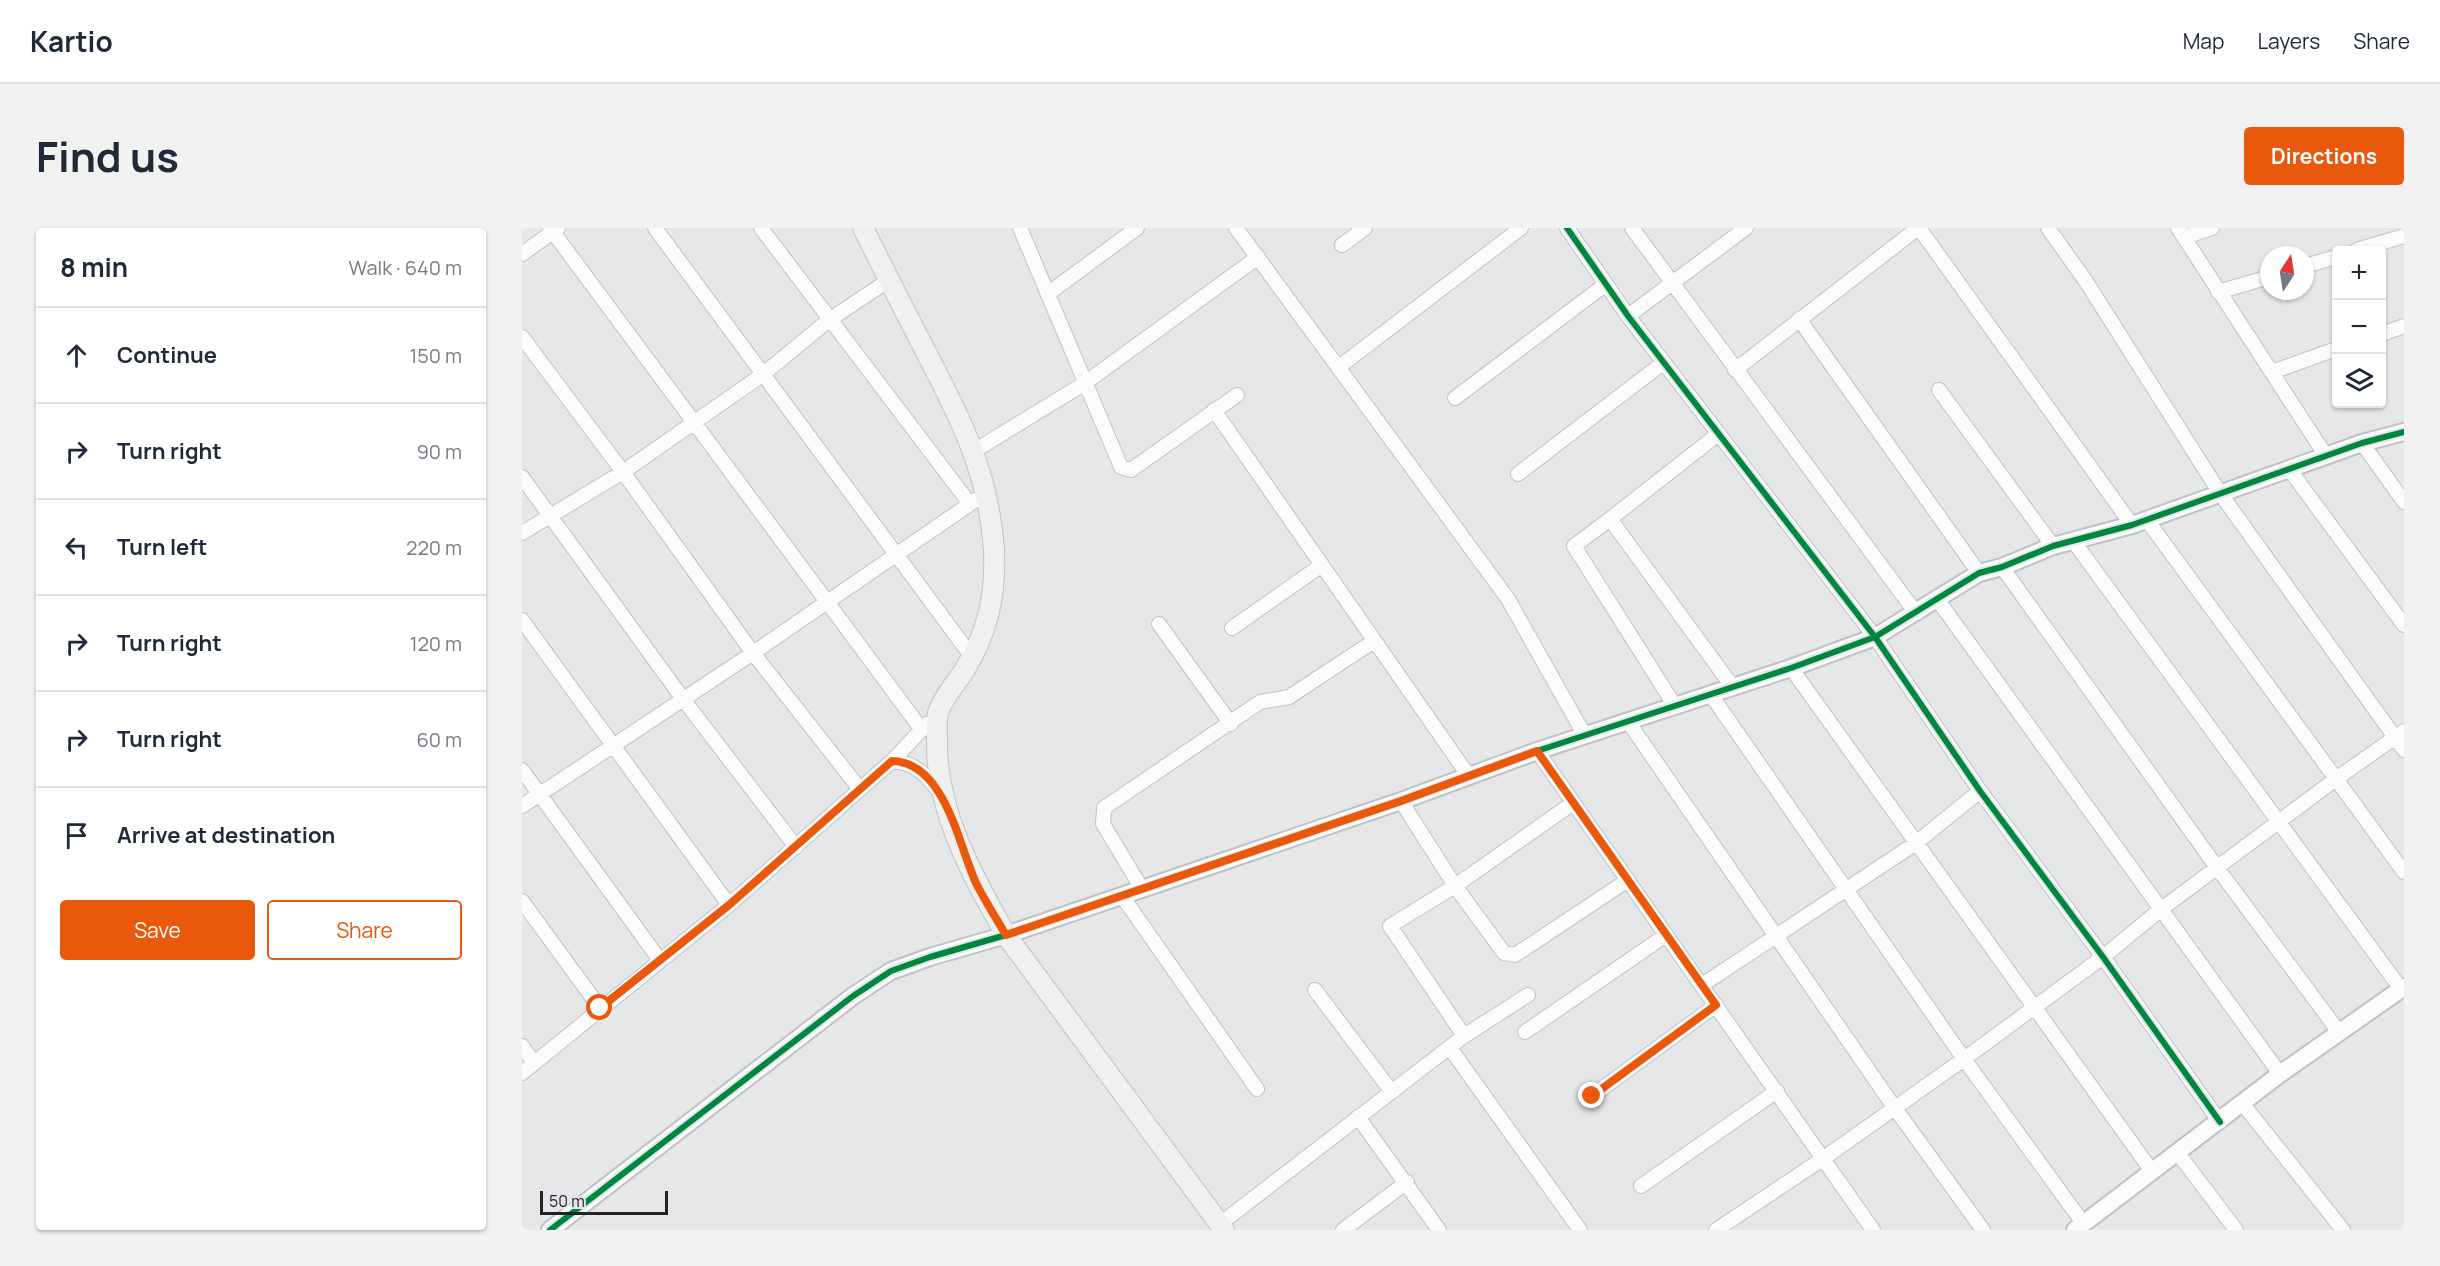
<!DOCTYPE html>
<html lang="en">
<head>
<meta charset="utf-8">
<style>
	:root { --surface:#fff; --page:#f2f2f3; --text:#1f2937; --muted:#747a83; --line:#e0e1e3; --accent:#ea580c }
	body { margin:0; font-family:Manrope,sans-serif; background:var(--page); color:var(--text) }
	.controls { position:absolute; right:18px; top:18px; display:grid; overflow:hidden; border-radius:6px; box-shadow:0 2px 4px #0004 }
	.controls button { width:54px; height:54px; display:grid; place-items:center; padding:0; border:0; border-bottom:2px solid var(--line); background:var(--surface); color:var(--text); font:30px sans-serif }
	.compass { position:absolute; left:1738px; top:18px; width:54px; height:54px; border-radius:50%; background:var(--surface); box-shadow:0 2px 4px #0004; rotate:12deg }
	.scale { position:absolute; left:18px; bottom:15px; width:128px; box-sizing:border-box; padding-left:6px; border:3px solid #232325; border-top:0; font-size:16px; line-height:21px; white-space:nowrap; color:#232325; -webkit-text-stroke:4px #e5e6ea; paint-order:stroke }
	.stop { position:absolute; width:18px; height:18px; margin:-14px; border:4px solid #ea580c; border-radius:50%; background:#fff }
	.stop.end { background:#ea580c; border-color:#fff; box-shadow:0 2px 6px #0008 }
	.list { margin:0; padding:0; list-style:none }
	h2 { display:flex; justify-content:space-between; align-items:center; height:78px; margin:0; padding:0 24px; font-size:26px }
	h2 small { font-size:20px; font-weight:400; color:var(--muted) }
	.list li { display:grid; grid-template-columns:39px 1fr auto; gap:18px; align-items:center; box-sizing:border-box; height:96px; padding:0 24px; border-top:2px solid var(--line) }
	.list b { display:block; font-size:22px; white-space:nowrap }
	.list em { font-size:20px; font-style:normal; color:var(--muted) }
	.actions { display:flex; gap:12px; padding:18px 24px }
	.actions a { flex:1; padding:14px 0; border:2px solid var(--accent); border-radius:6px; text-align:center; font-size:21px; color:var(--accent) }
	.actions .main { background:var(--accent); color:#fff }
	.icon { flex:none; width:33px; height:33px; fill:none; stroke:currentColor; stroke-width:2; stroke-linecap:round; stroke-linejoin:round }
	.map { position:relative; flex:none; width:1882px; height:1002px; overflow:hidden; border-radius:6px }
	header { display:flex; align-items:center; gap:36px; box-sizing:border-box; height:84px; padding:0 30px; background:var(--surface); border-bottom:2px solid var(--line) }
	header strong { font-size:28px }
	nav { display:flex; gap:33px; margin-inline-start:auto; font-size:21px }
	.intro { display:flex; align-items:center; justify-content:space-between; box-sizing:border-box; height:144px; padding:0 36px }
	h1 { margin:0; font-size:42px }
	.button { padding:15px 27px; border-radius:6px; background:var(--accent); color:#fff; font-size:21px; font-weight:700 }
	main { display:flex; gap:36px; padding:0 36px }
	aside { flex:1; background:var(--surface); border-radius:6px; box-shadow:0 2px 4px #0004 }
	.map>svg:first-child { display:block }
</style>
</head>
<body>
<header>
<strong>Kartio</strong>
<nav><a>Map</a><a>Layers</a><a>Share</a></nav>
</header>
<div class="intro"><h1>Find us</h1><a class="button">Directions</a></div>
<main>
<aside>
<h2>8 min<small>Walk · 640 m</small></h2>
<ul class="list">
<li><svg class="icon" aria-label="ahead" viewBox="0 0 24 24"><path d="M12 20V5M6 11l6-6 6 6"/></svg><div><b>Continue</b></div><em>150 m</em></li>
<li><svg class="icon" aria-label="right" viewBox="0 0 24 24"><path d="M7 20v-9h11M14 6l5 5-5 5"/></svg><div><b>Turn right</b></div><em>90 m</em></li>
<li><svg class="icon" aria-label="left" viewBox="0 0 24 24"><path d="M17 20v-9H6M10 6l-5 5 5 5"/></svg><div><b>Turn left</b></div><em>220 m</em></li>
<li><svg class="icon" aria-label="right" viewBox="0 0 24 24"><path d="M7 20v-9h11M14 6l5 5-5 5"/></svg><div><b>Turn right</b></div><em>120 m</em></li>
<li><svg class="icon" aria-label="right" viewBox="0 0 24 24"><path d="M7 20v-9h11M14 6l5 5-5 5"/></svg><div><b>Turn right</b></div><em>60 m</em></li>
<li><svg class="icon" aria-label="arrive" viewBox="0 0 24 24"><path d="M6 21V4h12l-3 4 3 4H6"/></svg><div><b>Arrive at destination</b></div></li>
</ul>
<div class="actions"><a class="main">Save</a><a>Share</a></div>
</aside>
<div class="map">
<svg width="1882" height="1002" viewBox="0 0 1882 1002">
	<rect width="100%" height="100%" fill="#e6e7e9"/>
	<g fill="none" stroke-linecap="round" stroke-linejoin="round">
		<g stroke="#c1c2c3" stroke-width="16">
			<path id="minor" d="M28 0 400 502
				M133 0 450 429
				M239 0 448 276 453 272
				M498 0 599 239 609 242 715 167
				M714 0 986 371 1063 508
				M1045 0 1106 88 1353 409 1458 563 1581 729 1698 894
				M1110 0 1394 385
				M1397 0 1610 297
				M1526 0 1563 52 1698 265 1882 522
				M1656 0 1804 228
				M1662 9 1690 0
				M820 17 843 0
				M1835 22 1882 8
				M0 26 36 0
				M1783 38 1814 29
				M1696 64 1747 49
				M527 65 615 0
				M1106 88 1224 0
				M1277 91 1457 345
				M1860 106 1882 98
				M0 109 101 244 231 425 337 560
				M817 139 999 0
				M1213 142 1396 0
				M1750 144 1814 121
				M1417 162 1531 318
				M933 170 1084 56
				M692 182 946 547
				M1195 207 1088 291 1210 458
				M1840 215 1882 274
				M452 223 563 155 736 29
				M1767 241 1882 397
				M996 246 1141 135
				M0 249 161 471 274 619
				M1088 291 1052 318 1153 478
				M1625 292 1882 644
				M0 305 101 244 240 147 307 92 367 52
				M1552 314 1879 761
				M1480 339 1696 641 1817 804
				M1415 371 1758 846
				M0 392 207 677
				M637 396 709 496
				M710 400 800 337
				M1269 440 1629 942
				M1189 467 1442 831 1561 995
				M1107 495 1372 879 1461 1002
				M1015 523 1351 1002
				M370 533C394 534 406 549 419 566
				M0 542 137 731
				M879 573 933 658 982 725 993 727 1106 652
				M0 578 231 425 448 276
				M620 661 581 596 582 580 738 474 767 469 852 413
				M600 668 735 861
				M0 673 78 780
				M1180 757 1394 615 1458 563
				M793 762 870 864
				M1003 804 1144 707
				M942 808 1006 767
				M0 818 12 835
				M928 820 1058 1002
				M0 845 207 677 370 533 405 496
				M1070 868 1194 777
				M1720 875 1821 1002
				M836 889 917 1002
				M1655 924 1714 1002
				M1119 958 1255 863
				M698 996 942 808 868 698 933 658 1051 575
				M821 1002 885 954
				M1194 1002 1302 930 1442 831 1581 729 1638 682 1814 551 1882 503"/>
		</g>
		<g stroke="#c1c2c3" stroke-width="20">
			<path id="tertiary" d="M28 1002 331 768 369 743 408 729 484 707 620 661 879 573 1015 523 1269 440 1353 409 1457 345 1480 339 1531 318 1610 297 1840 215 1882 204
				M1553 1002 1758 846 1882 759"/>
		</g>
		<g stroke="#c1c2c3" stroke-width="22">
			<path id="secondary" d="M341 0C362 42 383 84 405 126 439 191 467 246 472 322 474 367 466 404 442 443 434 455 420 471 416 485 414 494 415 504 415 513 414 583 450 647 484 707L702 1002"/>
		</g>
		<use href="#minor" stroke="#fbfbfc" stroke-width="14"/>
		<use href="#tertiary" stroke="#fbfbfc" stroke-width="16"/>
		<use href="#secondary" stroke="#f0f1ef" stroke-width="20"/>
		<g stroke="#e5e6ea" stroke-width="10">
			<path id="cycleway" d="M1045 0 1106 88 1353 409 1458 563 1581 729 1698 894
				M28 1002 331 768 369 743 408 729 484 707 620 661 879 573 1015 523 1269 440 1353 409 1457 345 1480 339 1531 318 1610 297 1840 215 1882 204"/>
		</g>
		<use href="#cycleway" stroke="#00873e" stroke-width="6"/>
	</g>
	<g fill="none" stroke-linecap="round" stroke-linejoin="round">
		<path stroke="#ea580c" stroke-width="8" d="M78 780 207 677 370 533C423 534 436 616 454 655 463 673 474 690 484 707L879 573 1015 523 1194 777 1070 868"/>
	</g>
</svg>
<div class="controls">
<button>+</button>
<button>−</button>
<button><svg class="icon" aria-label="layers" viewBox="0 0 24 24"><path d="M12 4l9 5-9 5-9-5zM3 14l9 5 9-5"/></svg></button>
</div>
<svg class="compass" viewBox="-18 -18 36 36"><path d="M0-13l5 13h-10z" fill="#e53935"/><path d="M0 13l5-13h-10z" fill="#747a83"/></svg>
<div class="scale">50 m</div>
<div class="stop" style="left:78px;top:780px"></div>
<div class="stop end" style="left:1070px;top:868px"></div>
</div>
</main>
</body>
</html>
